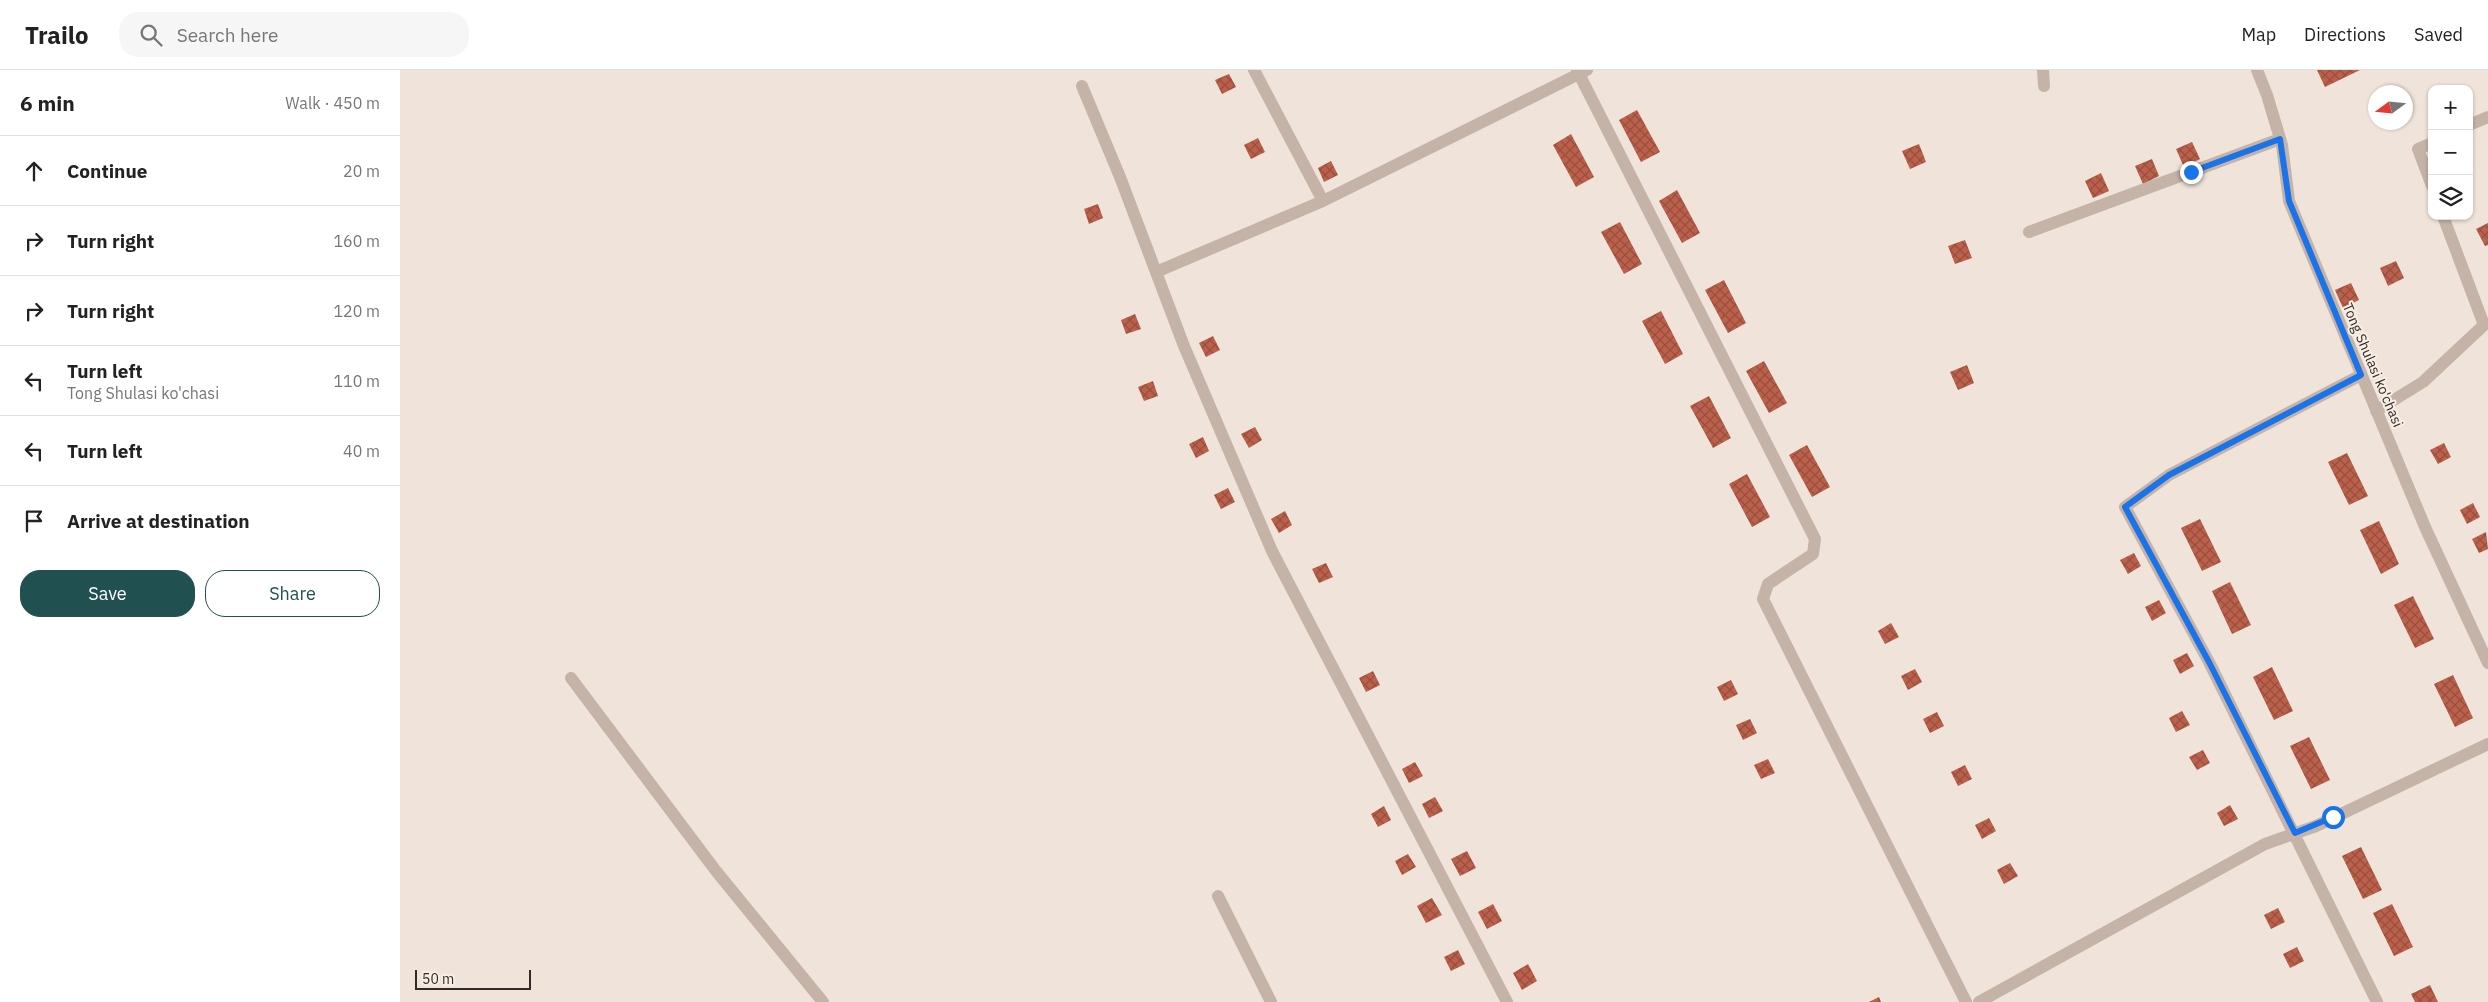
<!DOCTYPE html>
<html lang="en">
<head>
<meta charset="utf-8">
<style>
	:root { --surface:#fff; --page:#f6f6f6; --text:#222; --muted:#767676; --line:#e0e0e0; --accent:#205050 }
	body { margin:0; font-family:"IBM Plex Sans",sans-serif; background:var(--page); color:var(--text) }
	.controls { position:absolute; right:15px; top:15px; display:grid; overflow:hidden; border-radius:10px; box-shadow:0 1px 4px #0004 }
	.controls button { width:45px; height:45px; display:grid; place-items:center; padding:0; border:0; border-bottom:1px solid var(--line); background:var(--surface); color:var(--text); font:25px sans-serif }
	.compass { position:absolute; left:1968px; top:15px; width:45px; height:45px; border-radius:50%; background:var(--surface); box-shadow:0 1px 4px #0004; rotate:255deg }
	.scale { position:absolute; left:15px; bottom:12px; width:116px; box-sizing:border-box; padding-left:5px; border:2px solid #332a27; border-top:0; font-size:14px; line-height:18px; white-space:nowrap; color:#332a27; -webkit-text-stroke:4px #f7eee5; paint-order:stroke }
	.stop { position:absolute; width:15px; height:15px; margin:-11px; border:4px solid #1a73e8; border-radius:50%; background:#fff }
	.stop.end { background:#1a73e8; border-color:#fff; box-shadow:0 1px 5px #0008 }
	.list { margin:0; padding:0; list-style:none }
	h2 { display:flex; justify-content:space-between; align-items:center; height:65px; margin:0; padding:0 20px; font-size:21px }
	h2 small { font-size:16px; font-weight:400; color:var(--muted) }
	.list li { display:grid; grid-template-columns:32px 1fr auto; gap:15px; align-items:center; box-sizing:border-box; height:70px; padding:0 20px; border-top:1px solid var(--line) }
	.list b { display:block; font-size:19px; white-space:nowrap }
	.list p { margin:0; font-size:16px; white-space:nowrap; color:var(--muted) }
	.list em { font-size:16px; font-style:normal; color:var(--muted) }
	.actions { display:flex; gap:10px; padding:15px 20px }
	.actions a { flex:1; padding:11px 0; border:1px solid var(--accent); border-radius:20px; text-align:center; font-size:18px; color:var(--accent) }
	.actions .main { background:var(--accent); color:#fff }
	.icon { flex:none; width:28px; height:28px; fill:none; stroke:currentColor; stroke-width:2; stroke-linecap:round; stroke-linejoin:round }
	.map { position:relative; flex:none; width:2088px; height:932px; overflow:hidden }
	header { display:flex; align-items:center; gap:30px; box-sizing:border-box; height:70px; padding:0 25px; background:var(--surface); border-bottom:1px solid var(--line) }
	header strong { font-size:24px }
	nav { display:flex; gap:28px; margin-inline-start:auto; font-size:18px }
	.search { width:350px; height:45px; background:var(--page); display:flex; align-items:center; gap:12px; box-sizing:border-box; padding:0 18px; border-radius:20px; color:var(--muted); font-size:19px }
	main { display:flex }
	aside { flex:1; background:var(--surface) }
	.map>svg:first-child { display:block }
</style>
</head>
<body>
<header>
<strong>Trailo</strong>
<div class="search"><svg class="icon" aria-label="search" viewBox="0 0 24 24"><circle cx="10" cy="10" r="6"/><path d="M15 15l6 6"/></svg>Search here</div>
<nav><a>Map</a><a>Directions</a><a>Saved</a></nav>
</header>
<main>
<aside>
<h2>6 min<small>Walk · 450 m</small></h2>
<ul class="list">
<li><svg class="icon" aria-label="ahead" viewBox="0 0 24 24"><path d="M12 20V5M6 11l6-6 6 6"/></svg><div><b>Continue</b></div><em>20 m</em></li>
<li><svg class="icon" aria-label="right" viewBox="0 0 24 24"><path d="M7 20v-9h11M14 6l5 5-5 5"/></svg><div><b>Turn right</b></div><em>160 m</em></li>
<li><svg class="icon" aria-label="right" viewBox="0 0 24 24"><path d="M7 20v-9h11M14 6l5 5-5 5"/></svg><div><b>Turn right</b></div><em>120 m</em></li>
<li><svg class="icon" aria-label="left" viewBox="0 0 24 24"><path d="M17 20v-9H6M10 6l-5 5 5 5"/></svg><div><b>Turn left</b><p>Tong Shulasi ko'chasi</p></div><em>110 m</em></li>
<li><svg class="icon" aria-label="left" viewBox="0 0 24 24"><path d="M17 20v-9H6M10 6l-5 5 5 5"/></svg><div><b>Turn left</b></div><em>40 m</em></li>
<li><svg class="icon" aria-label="arrive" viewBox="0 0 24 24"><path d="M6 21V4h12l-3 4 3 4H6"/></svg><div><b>Arrive at destination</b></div></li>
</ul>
<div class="actions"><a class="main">Save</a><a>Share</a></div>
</aside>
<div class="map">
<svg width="2088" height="932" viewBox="0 0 2088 932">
	<defs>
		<pattern id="building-cross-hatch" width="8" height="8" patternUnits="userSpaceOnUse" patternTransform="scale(1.25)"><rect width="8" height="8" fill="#bb604b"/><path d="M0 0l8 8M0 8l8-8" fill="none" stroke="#994f3e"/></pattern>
	</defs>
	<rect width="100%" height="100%" fill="#efe3da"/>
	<path fill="url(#building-cross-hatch)" d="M1917 0H1960L1925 17Z
		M829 4 836 17 822 24 815 10Z
		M1237 40 1260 82 1241 92 1219 50Z
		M1171 64 1194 107 1176 117 1153 75Z
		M858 68 865 82 851 89 844 75Z
		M1792 72 1800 89 1784 97 1776 79Z
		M1519 74 1526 92 1510 99 1502 81Z
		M1752 89 1759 106 1743 114 1735 96Z
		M931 91 938 105 924 112 918 98Z
		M1701 103 1709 121 1693 128 1685 111Z
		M1277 120 1300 163 1282 173 1259 131Z
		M698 134 703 148 689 154 684 139Z
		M1220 152 1242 194 1224 204 1201 162Z
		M2088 153V175L2085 176 2076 159Z
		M1565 170 1572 188 1555 194 1548 176Z
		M1996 191 2004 208 1988 216 1980 198Z
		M1324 210 1346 253 1328 263 1305 220Z
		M1951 213 1959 230 1943 238 1935 220Z
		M1261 241 1283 284 1265 294 1242 251Z
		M735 244 741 259 726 264 721 250Z
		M813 266 820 280 806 287 799 273Z
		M1364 291 1387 333 1369 343 1346 301Z
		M1567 295 1574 313 1558 320 1550 302Z
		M753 311 758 326 744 331 738 317Z
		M1309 326 1331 368 1313 378 1290 336Z
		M855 357 862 370 849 378 841 364Z
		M803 367 809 381 796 388 789 374Z
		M2044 373 2051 387 2038 394 2030 380Z
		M1407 375 1430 417 1412 427 1389 385Z
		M1947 383 1968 426 1949 435 1928 392Z
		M1347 404 1370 447 1352 457 1329 414Z
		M828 418 835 432 821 439 814 425Z
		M2073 433 2080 447 2067 454 2060 440Z
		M885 441 892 455 879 463 871 449Z
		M1800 449 1821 492 1802 501 1781 458Z
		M1979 451 1999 494 1981 504 1960 460Z
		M2086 462 2088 479 2079 483 2072 469Z
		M1734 483 1741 496 1728 504 1720 490Z
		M926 493 933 507 919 513 912 499Z
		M1830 512 1851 555 1832 564 1812 521Z
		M2013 526 2034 569 2015 578 1994 535Z
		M1759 530 1766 543 1752 551 1745 537Z
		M1491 553 1499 567 1485 574 1478 561Z
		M1787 583 1794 596 1780 604 1773 590Z
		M1872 597 1893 641 1874 650 1853 607Z
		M1515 599 1522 612 1508 620 1501 606Z
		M973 601 980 615 966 622 959 608Z
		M2053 605 2073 648 2055 657 2034 614Z
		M1331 610 1338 624 1324 631 1317 617Z
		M1782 641 1790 655 1776 662 1769 648Z
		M1537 642 1544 656 1530 663 1523 649Z
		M1350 649 1357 663 1343 670 1336 655Z
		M1909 667 1930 710 1911 719 1890 676Z
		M1803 680 1810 693 1797 700 1789 687Z
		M1368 689 1375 703 1361 709 1354 695Z
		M1015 692 1023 706 1009 713 1002 699Z
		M1565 695 1572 709 1558 716 1551 702Z
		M1035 727 1043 741 1029 748 1022 734Z
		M1830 735 1838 749 1824 756 1817 743Z
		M984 736 991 750 978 757 971 744Z
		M1589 748 1596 761 1582 769 1575 755Z
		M1961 777 1982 820 1963 829 1942 786Z
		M1067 781 1076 798 1060 806 1051 789Z
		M1008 784 1016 797 1002 805 995 791Z
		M1610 793 1618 806 1604 814 1597 800Z
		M1032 828 1042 845 1026 853 1017 836Z
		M1093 834 1102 851 1087 859 1078 842Z
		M1992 834 2013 877 1994 886 1973 843Z
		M1878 838 1885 852 1871 859 1864 845Z
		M1897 877 1904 891 1890 898 1883 884Z
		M1058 880 1065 894 1051 901 1044 887Z
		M1128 894 1137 911 1122 920 1113 903Z
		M2030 915 2038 932H2015L2011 924Z
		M1479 927 1481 932H1469Z"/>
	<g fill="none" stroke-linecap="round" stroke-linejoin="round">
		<path stroke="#c5b3a7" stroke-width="12" d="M854 0 923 131
			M1177 0 1415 469 1413 484 1368 514 1363 529 1566 932
			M1643 0 1644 16
			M1857 0 1867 25 1882 75 1889 131 2025 457 2088 593
			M682 16 720 107 784 276 872 481 1107 932
			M2069 55 2088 47
			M2032 73 2018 79 2032 116
			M1629 162 1880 69
			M756 202 923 131 1187 0
			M1961 305 1769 405 1725 437 1810 594 1977 932
			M1976 341 2023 312 2084 255 2043 146
			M171 608 316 801 423 932
			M818 826 871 932
			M1579 932 1865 774 1916 756 2088 674"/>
	</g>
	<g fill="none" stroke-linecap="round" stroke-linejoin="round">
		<path stroke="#1a73e8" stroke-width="6" d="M1791 102 1880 69 1889 131 1961 305 1769 405 1725 437 1810 594 1895 763 1933 747"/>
	</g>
	<g text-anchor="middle" stroke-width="4" stroke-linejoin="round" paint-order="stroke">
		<g font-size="14" fill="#332a27" stroke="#f7eee5">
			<text transform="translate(1973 295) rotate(67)" y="5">Tong Shulasi ko'chasi</text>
		</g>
	</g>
</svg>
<div class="controls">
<button>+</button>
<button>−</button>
<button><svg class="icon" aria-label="layers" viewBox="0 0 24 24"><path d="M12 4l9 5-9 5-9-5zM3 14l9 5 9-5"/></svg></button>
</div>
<svg class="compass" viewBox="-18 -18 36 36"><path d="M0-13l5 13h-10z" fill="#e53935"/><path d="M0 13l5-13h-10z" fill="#767676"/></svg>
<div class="scale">50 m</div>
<div class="stop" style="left:1933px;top:747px"></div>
<div class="stop end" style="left:1791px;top:102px"></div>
</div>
</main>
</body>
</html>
